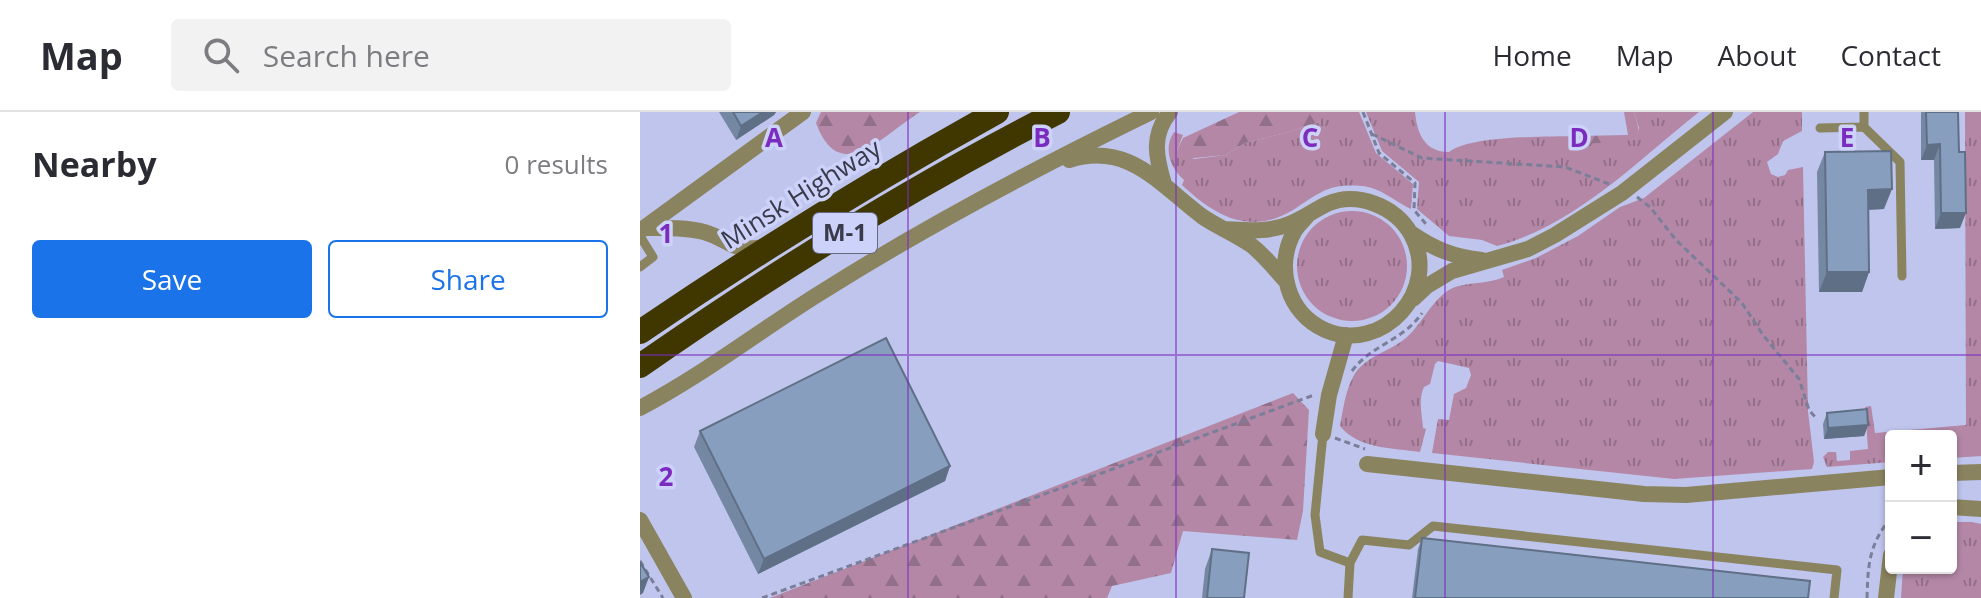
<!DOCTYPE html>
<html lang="en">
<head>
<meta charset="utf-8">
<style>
	:root { --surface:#fff; --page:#f2f2f3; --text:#2b2b33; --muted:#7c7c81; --line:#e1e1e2; --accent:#1a73e8 }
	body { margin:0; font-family:"Open Sans",sans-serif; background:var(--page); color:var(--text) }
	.controls { position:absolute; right:24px; bottom:24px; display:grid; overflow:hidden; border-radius:8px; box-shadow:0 2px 6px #0004 }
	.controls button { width:72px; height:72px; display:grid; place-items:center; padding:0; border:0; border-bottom:2px solid var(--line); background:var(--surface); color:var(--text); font:40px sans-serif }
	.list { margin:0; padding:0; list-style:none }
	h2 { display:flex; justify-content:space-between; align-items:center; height:104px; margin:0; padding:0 32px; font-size:34px }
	h2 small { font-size:26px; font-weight:400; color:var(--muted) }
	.actions { display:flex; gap:16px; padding:24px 32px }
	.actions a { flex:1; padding:18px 0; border:2px solid var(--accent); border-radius:8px; text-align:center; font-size:28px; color:var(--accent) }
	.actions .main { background:var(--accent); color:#fff }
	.icon { flex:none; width:44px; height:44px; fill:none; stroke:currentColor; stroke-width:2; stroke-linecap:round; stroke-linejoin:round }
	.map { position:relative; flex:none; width:1341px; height:486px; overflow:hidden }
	header { display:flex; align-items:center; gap:48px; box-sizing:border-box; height:112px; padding:0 40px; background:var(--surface); border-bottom:2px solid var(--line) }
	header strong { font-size:38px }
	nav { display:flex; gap:44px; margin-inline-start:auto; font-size:28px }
	.search { width:560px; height:72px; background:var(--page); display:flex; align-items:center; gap:20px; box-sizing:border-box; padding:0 28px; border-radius:8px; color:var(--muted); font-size:30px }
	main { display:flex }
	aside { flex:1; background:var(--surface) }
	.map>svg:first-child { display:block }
</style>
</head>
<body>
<header>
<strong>Map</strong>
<div class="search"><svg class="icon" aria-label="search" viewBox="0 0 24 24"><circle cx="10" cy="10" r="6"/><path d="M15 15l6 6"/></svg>Search here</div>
<nav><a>Home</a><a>Map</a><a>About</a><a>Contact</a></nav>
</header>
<main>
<aside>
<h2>Nearby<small>0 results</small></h2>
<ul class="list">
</ul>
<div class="actions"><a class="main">Save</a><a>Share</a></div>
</aside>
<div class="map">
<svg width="1341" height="486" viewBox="0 0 1341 486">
	<defs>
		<pattern id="grass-tufts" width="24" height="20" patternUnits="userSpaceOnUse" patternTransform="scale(2)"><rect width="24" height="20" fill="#b487a6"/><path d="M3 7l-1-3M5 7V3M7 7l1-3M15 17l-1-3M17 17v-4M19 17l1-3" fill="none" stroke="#937089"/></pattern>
		<pattern id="forest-firs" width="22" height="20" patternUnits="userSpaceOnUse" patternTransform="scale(2)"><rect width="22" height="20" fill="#b487a6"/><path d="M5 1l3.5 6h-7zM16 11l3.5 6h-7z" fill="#937089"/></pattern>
	</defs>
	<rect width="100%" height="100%" fill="#bfc5ec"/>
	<path fill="url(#grass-tufts)" d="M686 0H719L736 41 773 72 771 97C754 89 740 75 721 74 688 71 678 82 653 98 610 124 575 104 542 73L544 68C530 56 523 36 534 20L543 23 537 38 554 47 586 43 605 31 649 20 679 10Z
		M726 0H775C777 22 785 40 809 40 833 23 905 25 936 24L941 26 995 28 999 16 994 0H1059C997 49 936 113 857 134L842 128 809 124 777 97 779 70 742 39Z
		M1113 0H1162V19L1143 29 1138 42 1127 50 1131 62 1138 65 1145 63 1148 58 1163 55 1168 299 1174 350 1172 357 1034 367 792 341 798 307 809 308 814 282 826 276 831 263 829 256 798 249 795 252 790 272 784 275C778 288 782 302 783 316L786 317 780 340C753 336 718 337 700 314 703 298 705 280 713 265 724 244 750 240 767 225 783 211 794 183 815 175 831 170 848 172 864 165L862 158 896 146 938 124 980 95 1004 86Z
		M1325 0H1341V344L1311 346V324H1251V350L1187 355 1183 345 1188 340H1196L1197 349 1210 348V339L1228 337 1225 295 1231 294 1235 321 1326 313Z
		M657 154a55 55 0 1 1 110 0a55 55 0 1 1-110 0Z
		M1311 410H1332L1341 412V486H1261L1263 456H1311Z"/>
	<path fill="url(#forest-firs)" d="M181 0H280C244 22 200 76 176 11Z
		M599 0H686V1L679 10 649 20 605 31 586 43 544 47 537 38 543 26Z
		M984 0H994C997 12 1001 16 995 28L945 32 936 24 988 23Z
		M653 281 669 298 663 399 657 428 543 419 531 461 472 474 467 486H130Z"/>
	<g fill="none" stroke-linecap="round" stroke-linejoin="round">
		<path stroke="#7a7e99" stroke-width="3" stroke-dasharray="6 4" stroke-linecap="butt" d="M723 0 739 41 775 71 774 98 786 112
			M732 22 782 46 925 55 969 72
			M997 85 1010 95 1036 128 1102 191 1123 223 1159 267 1169 298 1176 306
			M712 259C731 233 764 228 782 201
			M695 326 725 337
			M0 449 23 486
			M122 486 674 283
			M1227 486C1228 452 1229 432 1251 406"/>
		<path stroke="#8a835f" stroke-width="9" d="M1224 0V15L1260 50 1262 164
			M1180 16 1224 15
			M0 124 13 145 0 155
			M683 322 675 403 680 440 710 451
			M708 486 710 451 722 428 769 433 793 414 1197 458 1194 486"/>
		<path stroke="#8a835f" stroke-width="16" d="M429 48C489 29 520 73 563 105 578 115 595 122 611 133 624 143 634 156 645 168
			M524 72C516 45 511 23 530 0
			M5 116C24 116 45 115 64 120 91 128 91 141 125 135
			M583 117C606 118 628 121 649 112 663 107 674 98 687 92 717 79 755 94 771 122 802 177 743 243 685 218 647 201 635 155 654 120 657 114 664 108 669 102
			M0 119 163 0
			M771 121C794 137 814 145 842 148
			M773 187 787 174 812 159 888 137 915 123 982 81 1085 0
			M0 296C65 262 123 216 185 178 290 112 400 54 511 0
			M683 322 689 283 706 223
			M727 352 1004 382 1046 383 1251 365
			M1311 361 1341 360
			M1311 395 1341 397
			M0 408 44 486
			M1246 486 1251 443"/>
		<path stroke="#3f3600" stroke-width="24" d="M0 220C116 141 234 68 357 0
			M0 254C133 161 273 74 418 0"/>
	</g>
	<path fill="#7588a3" d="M79 0H136L134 3 96 28Z
		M1281 0H1318L1320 116 1295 117 1294 48H1281Z
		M1185 40 1244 97 1228 98 1229 160 1222 180H1179L1177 60Z
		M1187 301 1228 313 1224 324 1184 327 1183 312Z
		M60 319 310 354 305 369 118 462 54 335Z
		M782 426 1168 486H772L778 437Z
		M572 437 604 486H562L565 457Z"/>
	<path fill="#5f6f85" d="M123 0H136L134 3 96 28 101 14Z
		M1300 32 1294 48H1281L1287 33Z
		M1252 77 1244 97 1220 98 1228 78Z
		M1301 101H1326L1320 116 1295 117Z
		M1187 160H1229L1222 180H1179Z
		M1228 313 1224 324 1184 327 1188 316Z
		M310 354 305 369 118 462 124 447Z
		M9 465 3 481 0 483V470Z"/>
	<path fill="#889ebe" stroke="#5f6f85" stroke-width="2" d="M93 0H123L101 14Z
		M1286 0H1318L1319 40H1325L1326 101H1301L1300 32 1287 33Z
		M1251 39 1252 77 1228 78 1229 160H1187L1185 40Z
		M246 226 310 354 124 447 60 319Z
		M1227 297 1228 313 1188 316 1187 301Z
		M782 426 1170 469 1168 486H775Z
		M572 437 609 441 604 486H567Z
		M0 450 9 465 0 470Z"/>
	<path fill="none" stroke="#7b2cbf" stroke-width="2" stroke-opacity="0.55" d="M268 0V486M536 0V486M805 0V486M1073 0V486M0 243H1341"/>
	<g text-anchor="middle" stroke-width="7" stroke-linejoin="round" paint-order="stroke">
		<rect fill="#ccd2f9" stroke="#65687e" stroke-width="2" x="173" y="101" width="64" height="40" rx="6"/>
		<g font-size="24" font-weight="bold" fill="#393b4a">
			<text x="205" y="129">М-1</text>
		</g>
		<g font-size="26" fill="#393b4a" stroke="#ccd2f9">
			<text transform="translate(161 82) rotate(-32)" y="9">Minsk Highway</text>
		</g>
	</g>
	<g font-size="26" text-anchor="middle" font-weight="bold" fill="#7b2cbf" stroke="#ccd2f9" stroke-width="7" stroke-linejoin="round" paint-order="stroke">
		<text x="134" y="35">A</text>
		<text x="402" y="35">B</text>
		<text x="670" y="35">C</text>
		<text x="939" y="35">D</text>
		<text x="1207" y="35">E</text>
		<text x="26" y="131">1</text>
		<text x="26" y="374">2</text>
	</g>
</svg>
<div class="controls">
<button>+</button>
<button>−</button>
</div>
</div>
</main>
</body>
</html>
